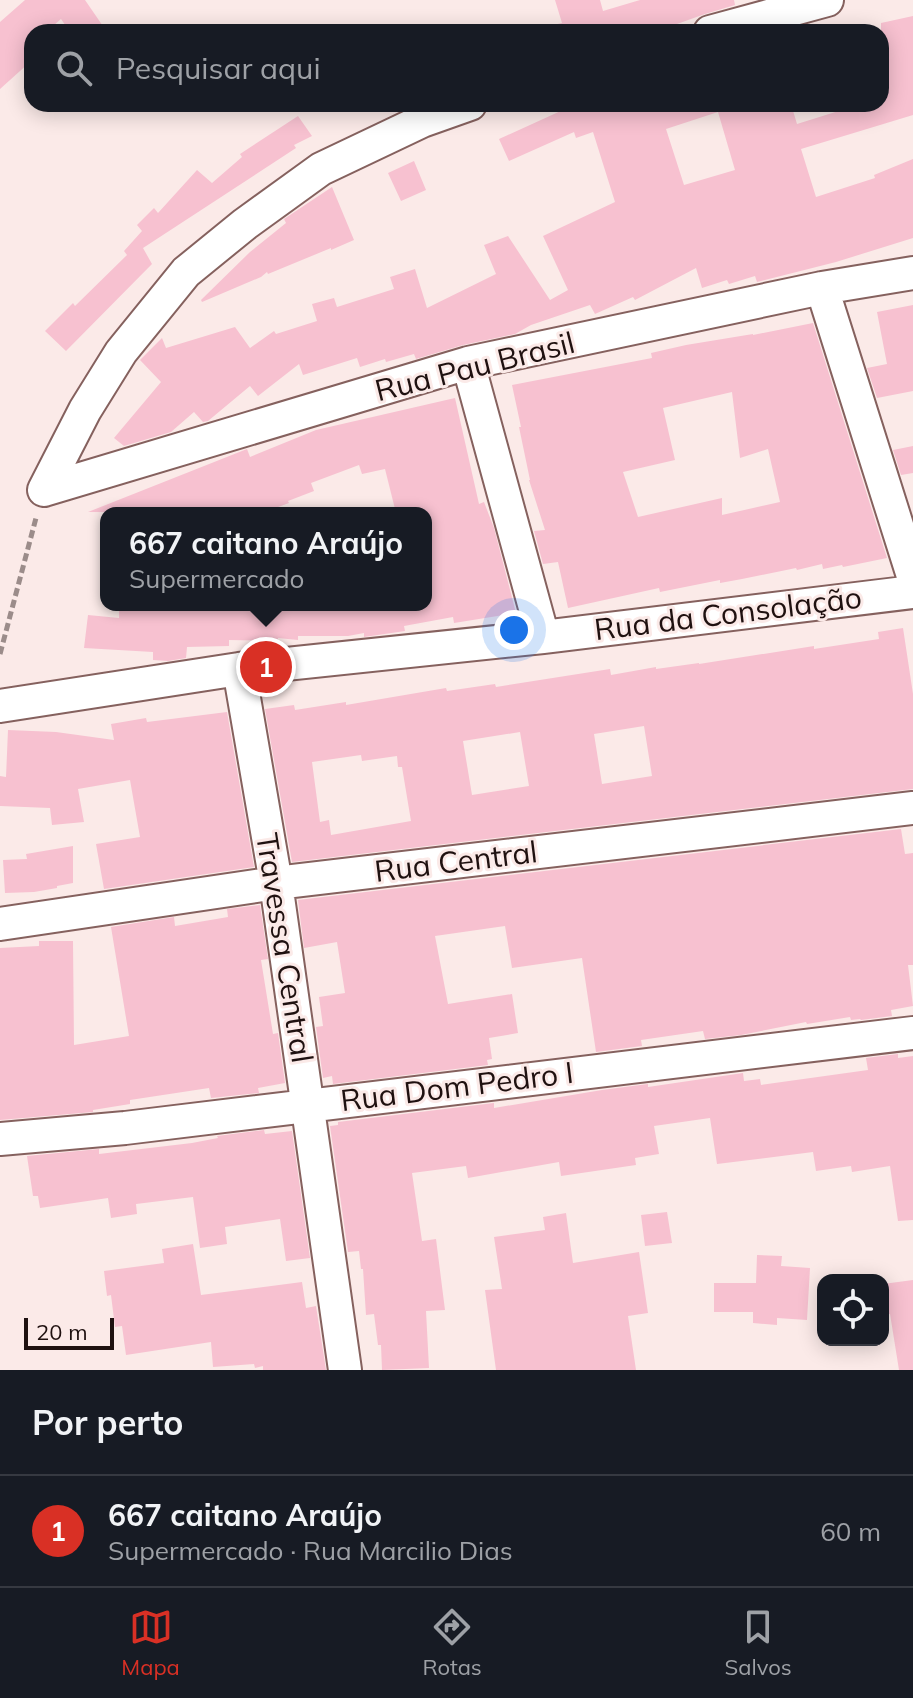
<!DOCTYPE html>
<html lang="pt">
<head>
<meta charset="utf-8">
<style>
	:root { --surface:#171b24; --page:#242831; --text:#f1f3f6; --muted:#9ea1a6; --line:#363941; --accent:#d93025 }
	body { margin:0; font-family:Mulish,sans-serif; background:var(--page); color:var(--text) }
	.controls { position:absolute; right:24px; bottom:24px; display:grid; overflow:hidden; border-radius:16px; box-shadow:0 4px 20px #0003 }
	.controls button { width:72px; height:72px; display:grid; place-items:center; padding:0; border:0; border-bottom:2px solid var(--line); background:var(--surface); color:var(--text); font:40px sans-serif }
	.scale { position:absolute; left:24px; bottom:20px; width:90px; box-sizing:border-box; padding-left:8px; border:4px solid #1f1110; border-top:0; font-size:22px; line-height:28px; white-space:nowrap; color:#1f1110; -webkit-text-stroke:6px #fbeae8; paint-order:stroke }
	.you { position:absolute; left:514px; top:630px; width:28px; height:28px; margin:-20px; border:6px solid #fff; border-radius:50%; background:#1a73e8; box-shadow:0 0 0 12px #1a73e833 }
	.badge { display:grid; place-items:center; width:52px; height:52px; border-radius:50%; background:var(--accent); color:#fff; font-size:26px; font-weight:700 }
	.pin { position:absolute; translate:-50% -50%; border:4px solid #fff; box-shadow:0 2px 8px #0006 }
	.popup { position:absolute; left:100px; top:507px; width:332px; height:104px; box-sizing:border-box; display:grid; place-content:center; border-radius:16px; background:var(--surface); filter:drop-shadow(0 2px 6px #0005); font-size:26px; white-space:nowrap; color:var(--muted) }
	.popup b { font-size:30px; color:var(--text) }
	.popup::after { content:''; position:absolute; left:50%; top:100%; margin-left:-16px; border:16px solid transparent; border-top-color:var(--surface) }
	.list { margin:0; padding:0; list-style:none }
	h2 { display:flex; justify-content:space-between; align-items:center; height:104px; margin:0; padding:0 32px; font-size:34px }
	h2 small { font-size:26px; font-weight:400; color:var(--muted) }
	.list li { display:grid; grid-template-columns:52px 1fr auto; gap:24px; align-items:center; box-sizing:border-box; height:112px; padding:0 32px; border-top:2px solid var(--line) }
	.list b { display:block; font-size:30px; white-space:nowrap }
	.list p { margin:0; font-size:26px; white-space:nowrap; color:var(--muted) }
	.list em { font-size:26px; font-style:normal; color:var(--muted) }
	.icon { flex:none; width:44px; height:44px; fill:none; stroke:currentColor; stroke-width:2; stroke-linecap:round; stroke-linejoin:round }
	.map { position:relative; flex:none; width:913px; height:1370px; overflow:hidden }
	.search { position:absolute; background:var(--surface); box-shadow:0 4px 20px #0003; left:24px; right:24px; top:24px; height:88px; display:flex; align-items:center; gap:20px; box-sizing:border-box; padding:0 28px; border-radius:24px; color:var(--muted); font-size:30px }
	.sheet { height:216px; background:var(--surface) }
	nav { display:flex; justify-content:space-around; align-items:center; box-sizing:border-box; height:112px; border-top:2px solid var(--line); background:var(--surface); font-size:22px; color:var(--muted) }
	nav a { display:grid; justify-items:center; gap:4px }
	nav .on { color:var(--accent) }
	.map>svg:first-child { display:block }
</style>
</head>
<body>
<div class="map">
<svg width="913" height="1370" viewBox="0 0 913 1370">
	<rect width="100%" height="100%" fill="#fbeae8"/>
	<path fill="#f7c1d0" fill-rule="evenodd" d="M25 0H85L107 32H70L61 19 46 32H32V46L24 55 30 62 0 89V22Z
		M555 0H600L603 11 640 0H734L735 5 705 14 677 24 678 27 660 32H554L553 25 562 23Z
		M913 16V115L801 149 816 197 875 178 874 175 913 159V238L836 262 757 282 755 276 729 284 727 280 702 288 696 268 635 300 633 297 595 314 590 305 531 325 515 334 463 345 416 359 414 354 386 362 385 359 360 367 357 358 303 375 299 364 258 396 250 386 208 421 203 422 194 412 171 432 124 446 114 438 161 382 140 360 162 338 166 348 235 327 250 348 274 331 276 334 317 321 312 304 334 298 337 307 394 289 390 277 415 269 427 308 496 274 484 245 508 236 550 300 568 290 543 236 615 202 593 132 576 138 574 132 509 161 499 139 576 104H791L797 124 861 104H881V23ZM718 112 735 170 684 185 666 129Z
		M298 116 312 136 294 145 296 148 143 248 152 264 66 351 45 331 73 303 75 306 127 255 124 251 142 231 137 225 154 208 158 213 197 170 212 183 242 157 240 154Z
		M414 161 426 190 401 201 388 173Z
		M332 187 354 240 331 250V248L268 274 267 272 261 277 202 302 201 300 250 252 286 223 284 219Z
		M913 305V391L877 398 867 368 887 364 877 312Z
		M813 323 887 558 843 567 842 565 823 569 822 564 797 570 796 568 742 579 720 583V580L660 592 659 588 568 608 558 562 543 564 534 531 545 530 529 480H530L519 427H521L512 385 652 358 651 353 686 345 753 334V335ZM732 392 740 458 768 449 780 502 722 515V498L638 517 623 472 675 460 663 408Z
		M455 398 479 504 484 502 494 528 516 613 454 623 453 617 404 626 405 631 364 637V633L348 636H298V640L278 638V641L229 640V646L187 647 186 658 168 661 153 660V652L84 648 88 615 119 618V605H426V513H396L385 469 362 474 359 465 311 483 314 491 288 501 289 503 262 513 88 512 247 449 250 457 316 430Z
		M913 446V473L901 475 893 450Z
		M903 628 913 694V789L292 862 265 709 294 705 295 710 346 702V705L446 688 447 691 495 684 496 687 610 669 611 675 656 667V669L699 663V664L814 646V649L879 639 878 632ZM644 726 652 776 602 784 594 734ZM520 732 529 786 472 795 463 741ZM361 755 362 761 397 756 398 767H402L411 821 331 835 329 820 320 822 312 762Z
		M227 712 254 867 104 889 96 844 140 837 130 780 78 789 84 822 52 825 50 808 0 806V776L6 777 8 730 56 732 114 740 111 724 146 718 147 722Z
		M901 829 905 854 913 853V965H908L913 1006 891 1010 892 1016 861 1020 860 1019 851 1020 850 1017 807 1024 806 1022 741 1035 705 1039 703 1031 641 1040 642 1046 596 1052 582 958 512 968 505 926 435 936 448 1004 512 994 518 1033 489 1038 492 1059 487 1060 488 1065 333 1084 332 1076 323 1078 316 1027 323 1026 319 997 345 993 337 942 304 948 298 900Z
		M73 846V883L57 886V888L34 892 5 893 3 860 27 859 26 854Z
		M260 905 268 959 261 960 273 1034 278 1033 285 1083 258 1088 259 1093 211 1098 209 1088 130 1100V1104L93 1110V1112L0 1120V948L39 946V941H73L74 1045 123 1037 129 1036 111 927 174 917 175 926 228 917 227 909Z
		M898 1054V1058L913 1056V1220L898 1221 890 1166 852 1172 851 1166 816 1171 813 1152 717 1164 710 1118 654 1126 659 1154 635 1158 636 1165 561 1176 559 1162 468 1178 466 1166 412 1173 422 1241 436 1239 445 1310 426 1311 429 1368 382 1370 381 1345H378L374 1314 366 1315 363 1269H361L359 1251 348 1252 330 1126 338 1125V1122L494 1103V1108L602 1090 648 1084V1087L743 1073 744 1081 760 1079 761 1085 868 1070 866 1058Z
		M264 1130 265 1134 292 1131 310 1258 286 1261 280 1219 225 1227 227 1244 200 1248 193 1197 136 1204 137 1214 111 1218 108 1198 40 1208 38 1196H33L27 1156 99 1149V1154L192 1143 218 1138 217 1136Z
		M667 1212 672 1243 645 1246 641 1215Z
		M566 1213 573 1263 639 1252 648 1313 628 1316 636 1370H496L485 1290 502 1289 494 1237 545 1230 543 1217Z
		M193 1244 201 1295 302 1282 306 1308 316 1306 326 1370H263V1366L255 1368 254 1364 213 1367 211 1342 126 1355 122 1326 115 1327 111 1295 107 1296 104 1271 164 1263 162 1249Z
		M757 1255 782 1256 781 1266 810 1268 807 1320 777 1318V1325L753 1323V1312H714V1283H756Z
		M913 1280V1370H899L890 1314 883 1315V1284Z"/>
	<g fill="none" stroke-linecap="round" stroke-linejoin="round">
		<g stroke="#85615e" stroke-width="36">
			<path id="minor" d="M710 32 827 0
				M822 288 913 576
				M468 363 543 637
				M44 490 468 363 822 288 913 273
				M44 490 85 410 121 352 186 272 245 224 321 169 422 121 470 104
				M239 669 276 883 345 1370
				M0 706 239 669 543 637 913 592
				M0 924 276 883 913 808
				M0 1139 125 1128 913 1033"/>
		</g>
		<path stroke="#9b8c8a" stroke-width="5" stroke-dasharray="8 4" stroke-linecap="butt" d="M0 654 36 518"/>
		<use href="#minor" stroke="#fff" stroke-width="32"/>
	</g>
	<g text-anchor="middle" stroke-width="6" stroke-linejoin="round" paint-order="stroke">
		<g font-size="30" fill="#1f1110" stroke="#fbeae8">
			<text transform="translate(475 367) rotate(-14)" y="10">Rua Pau Brasil</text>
			<text transform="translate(728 614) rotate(-7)" y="10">Rua da Consolação</text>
			<text transform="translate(456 862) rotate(-7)" y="10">Rua Central</text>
			<text transform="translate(284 948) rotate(81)" y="10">Travessa Central</text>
			<text transform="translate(457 1087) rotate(-7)" y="10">Rua Dom Pedro I</text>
		</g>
	</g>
</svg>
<div class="controls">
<button><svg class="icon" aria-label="locate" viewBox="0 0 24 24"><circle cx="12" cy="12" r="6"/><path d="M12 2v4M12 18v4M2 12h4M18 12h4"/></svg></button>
</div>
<div class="scale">20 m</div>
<div class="you"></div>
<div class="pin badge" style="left:266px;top:667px">1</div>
<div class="popup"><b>667 caitano Araújo</b>Supermercado</div>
<div class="search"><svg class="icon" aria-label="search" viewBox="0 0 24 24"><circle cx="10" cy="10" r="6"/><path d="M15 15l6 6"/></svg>Pesquisar aqui</div>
</div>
<section class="sheet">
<h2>Por perto<small></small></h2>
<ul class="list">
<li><span class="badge">1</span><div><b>667 caitano Araújo</b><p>Supermercado · Rua Marcilio Dias</p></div><em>60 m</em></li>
</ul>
</section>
<nav>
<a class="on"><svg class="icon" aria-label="map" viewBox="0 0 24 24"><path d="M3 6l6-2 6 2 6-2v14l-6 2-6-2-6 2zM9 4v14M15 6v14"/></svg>Mapa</a>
<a><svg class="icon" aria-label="directions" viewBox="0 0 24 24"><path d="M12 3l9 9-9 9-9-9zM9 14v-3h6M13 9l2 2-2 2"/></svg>Rotas</a>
<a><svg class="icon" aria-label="saved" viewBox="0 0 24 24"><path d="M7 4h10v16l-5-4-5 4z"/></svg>Salvos</a>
</nav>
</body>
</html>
